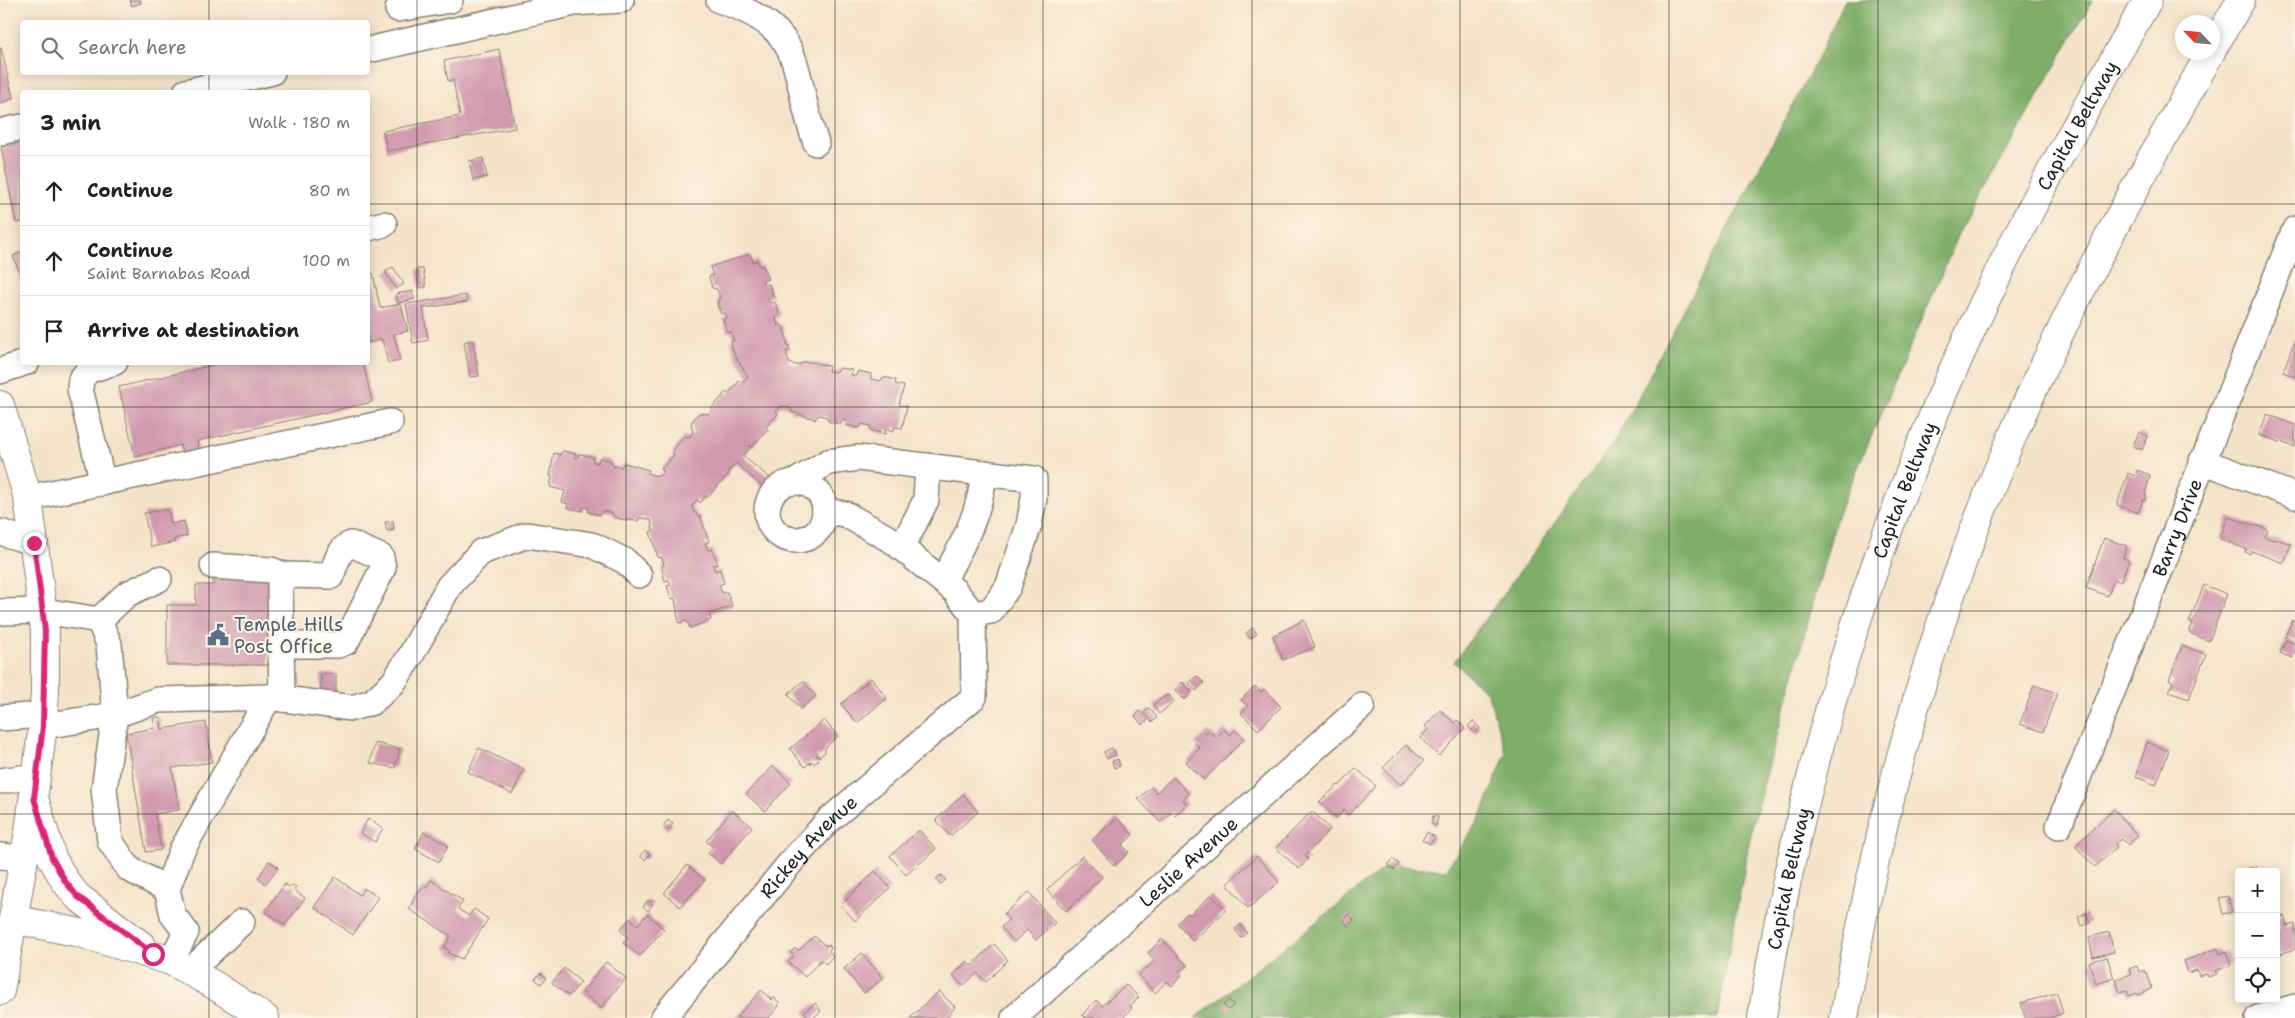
<!DOCTYPE html>
<html lang="en">
<head>
<meta charset="utf-8">
<style>
	:root { --surface:#fff; --page:#f2f2f2; --text:#222; --muted:#767676; --line:#e0e0e0 }
	body { margin:0; font-family:"Shantell Sans",sans-serif; background:var(--page); color:var(--text) }
	.controls { position:absolute; right:15px; bottom:15px; display:grid; overflow:hidden; border-radius:5px; box-shadow:0 2px 12px #0003 }
	.controls button { width:45px; height:45px; display:grid; place-items:center; padding:0; border:0; border-bottom:1px solid var(--line); background:var(--surface); color:var(--text); font:25px sans-serif }
	.compass { position:absolute; left:2175px; top:15px; width:45px; height:45px; border-radius:50%; background:var(--surface); box-shadow:0 2px 12px #0003; rotate:296deg }
	.stop { position:absolute; width:15px; height:15px; margin:-11px; border:4px solid #db2777; border-radius:50%; background:#fff }
	.stop.end { background:#db2777; border-color:#fff; box-shadow:0 1px 5px #0008 }
	.list { margin:0; padding:0; list-style:none }
	h2 { display:flex; justify-content:space-between; align-items:center; height:65px; margin:0; padding:0 20px; font-size:21px }
	h2 small { font-size:16px; font-weight:400; color:var(--muted) }
	.list li { display:grid; grid-template-columns:32px 1fr auto; gap:15px; align-items:center; box-sizing:border-box; height:70px; padding:0 20px; border-top:1px solid var(--line) }
	.list b { display:block; font-size:19px; white-space:nowrap }
	.list p { margin:0; font-size:16px; white-space:nowrap; color:var(--muted) }
	.list em { font-size:16px; font-style:normal; color:var(--muted) }
	.icon { flex:none; width:28px; height:28px; fill:none; stroke:currentColor; stroke-width:2; stroke-linecap:round; stroke-linejoin:round }
	.map { position:relative; flex:none; width:2295px; height:1018px; overflow:hidden }
	.search { position:absolute; background:var(--surface); box-shadow:0 2px 12px #0003; left:20px; top:20px; width:350px; height:55px; display:flex; align-items:center; gap:12px; box-sizing:border-box; padding:0 18px; border-radius:5px; color:var(--muted); font-size:19px }
	.panel { position:absolute; background:var(--surface); box-shadow:0 2px 12px #0003; left:20px; top:90px; width:350px; height:275px; border-radius:5px }
	.map>svg:first-child { display:block }
</style>
</head>
<body>
<div class="map">
<svg width="2295" height="1018" viewBox="0 0 2295 1018">
	<rect width="100%" height="100%" fill="#fcf5e5"/>
	<filter id="ink" filterUnits="userSpaceOnUse"><feTurbulence type="fractalNoise" baseFrequency=".02" numOctaves="2"/><feDisplacementMap in="SourceGraphic" scale="10" xChannelSelector="R" yChannelSelector="G"/><feConvolveMatrix kernelMatrix="1 2 1 2 8 2 1 2 1" color-interpolation-filters="sRGB"/></filter>
	<filter id="wash" filterUnits="userSpaceOnUse"><feTurbulence type="fractalNoise" baseFrequency=".0096" numOctaves="4" result="noise"/><feDisplacementMap in="SourceGraphic" scale="20" xChannelSelector="R" yChannelSelector="G"/><feGaussianBlur stdDeviation="1.12" result="paint"/><feColorMatrix in="noise" values="0 0 0 0 0 0 0 0 0 0 0 0 0 0 0 0 0 1.4 0 .05"/><feComposite in="paint" operator="in"/></filter>
	<g filter="url(#wash)">
		<rect width="100%" height="100%" fill="#f5e3c9"/>
		<path fill="#7eae68" stroke="#4d6542" d="M1845 0H2093L1959 234 1837 516 1752 827 1717 1018H1195L1388 865 1446 870 1481 816 1506 753 1488 694 1454 662 1617 437 1822 50Z"/>
		<g id="blocks">
			<path fill="#d099ae" d="M130 0H140L141 3 132 6Z
				M1 48 13 98 0 104V48Z
				M499 49 515 128 387 151 383 131 460 116 453 80 448 81 444 61Z
				M22 143V222L16 223 1 147Z
				M483 158 487 177 473 180 469 161Z
				M22 252V280L13 256Z
				M750 254 753 262 757 260 759 266H763L768 279 762 281 763 284H769L773 296 767 298 770 303 775 302 779 313 778 316 775 317 778 326 781 324 783 327 790 351H786L789 363 796 365 801 364 802 362H812L829 366 828 371 836 372 840 368 853 370 851 375 856 376 858 371 871 374V379L880 381 884 377 896 380 895 384 904 386 899 405 907 406 902 428 894 427V431L886 429 885 434 873 431 870 429 871 426 862 424 859 428 846 425 847 421 842 420 841 424 829 422 827 417 819 415 815 419 804 416V415L791 412 792 410 788 407 781 406 776 412 778 414 766 427 768 429 752 447 750 445V448L743 456 771 479 763 487 736 463 730 470 729 469 728 471 730 472 708 497 706 496 700 503 697 500 692 506 694 513 696 512 697 516 700 515 709 542 705 543 708 550 712 549 718 564 713 565 715 571 720 569 724 583 719 585 722 593 727 592 732 606 709 614 711 620 690 628 687 621 679 623 675 599 671 598 667 586 671 585 669 580 665 581 662 570V566L664 565 662 558 658 557 654 545 650 532 653 531 651 520 643 518H639L638 521 625 520 614 517 612 513 603 511 600 515 588 512 589 508 583 507V511L571 509 567 507 568 504 562 502 565 491 550 487 552 476H550L554 453 560 455 563 451 576 454 575 458H577L578 455 581 454 593 457V462L598 463 599 458 611 461 613 466 621 467 624 463 636 466 649 470 648 473 652 475 659 476 664 471 661 469 674 455 672 453 676 446 684 436 690 437 693 433 691 423 699 413 710 414 712 411 710 410 726 392 728 394 740 380 742 382 748 376 735 356 731 344V341H734L731 332H727L723 319 727 318 725 313 721 314 717 303 719 302 718 299 720 298 717 289 712 288 709 277 713 275 710 267Z
				M393 267 404 284 396 289 385 272Z
				M417 269H423L426 287 419 288Z
				M373 273 380 308 401 304 408 331 394 334 400 361 388 363 382 339 368 343V274Z
				M413 291 412 294 415 299 398 303 396 294Z
				M466 295 467 302 423 308 428 340 413 343 406 304Z
				M2295 339V377L2283 372Z
				M473 340 479 376 470 377 464 342Z
				M225 362H363L372 402 197 441 199 451 183 455 180 445 135 457 119 387Z
				M2267 414 2295 425V447L2259 435Z
				M2139 432 2148 436 2142 450 2133 446Z
				M2137 470 2150 475 2145 495 2147 496 2145 500H2143L2138 513 2117 505 2128 473 2135 476Z
				M168 510 171 524 184 521 187 536 174 539 175 542 151 547 144 513Z
				M2228 517 2264 528 2268 531 2265 537 2273 540 2274 538 2291 544 2284 563 2251 551 2250 554 2245 552 2246 549 2220 539Z
				M393 521 394 530 387 531 385 522Z
				M2104 538 2127 546 2123 558 2129 560 2121 582 2114 579 2108 596 2086 588Z
				M213 577 269 578V665H167V605H196V585H213Z
				M2204 585 2227 594 2209 641 2189 633 2193 623 2189 622Z
				M1304 620 1315 647 1283 660 1273 636Z
				M2292 620 2295 622V641L2285 637Z
				M1253 628 1257 634 1250 639 1246 633Z
				M2286 640 2295 644V651L2292 658 2280 653Z
				M2182 646 2206 654 2189 699 2169 692 2173 682 2169 680Z
				M321 674H336V698H321Z
				M1197 676 1204 683 1196 691 1189 683Z
				M871 678 887 698 857 723 841 704Z
				M803 681 816 696 801 709 788 694Z
				M1182 682 1192 692 1185 700 1175 690Z
				M2034 685 2057 693 2043 732 2020 724Z
				M1255 686 1261 692 1264 689 1281 707 1258 730 1241 713 1248 706 1241 700Z
				M1168 694 1174 702 1159 714 1153 705Z
				M1149 708 1157 718 1152 722 1144 713Z
				M1440 710 1455 723 1457 720 1465 728 1439 756 1420 738 1428 729 1425 726Z
				M1140 711 1148 720 1142 725 1135 716Z
				M160 717 162 729 206 722 212 762 172 768 179 810 155 814 161 850 146 852 126 733 155 728 153 718Z
				M824 720 838 736 825 748V752L819 757 818 755 816 756 819 760 814 764 811 761 810 764 809 763 805 767 790 749Z
				M1473 721 1480 728 1476 733 1468 727Z
				M1224 729 1230 735 1235 730 1244 739 1204 780 1186 762 1200 748 1195 743 1207 731 1217 737Z
				M2147 742 2169 751 2156 785 2136 777Z
				M375 743 400 749 395 768 370 763Z
				M1406 745 1424 761 1401 785 1383 768Z
				M479 748 524 770 512 794 468 772Z
				M1112 748 1116 755 1107 759 1104 752Z
				M1118 759 1120 766 1114 768 1112 761Z
				M773 766 791 783 765 811 746 794Z
				M1356 768 1376 786 1349 815 1344 810 1337 818 1319 802 1338 785 1339 786Z
				M1173 777 1189 794 1183 800 1187 804 1175 816 1171 812 1160 822 1138 799 1151 787 1156 793Z
				M963 794 978 812 950 836 936 820Z
				M2114 809 2138 836 2128 845 2122 839 2115 844 2117 847 2095 867 2075 846Z
				M732 810 752 827 721 864 708 853 713 847 706 841Z
				M1312 811 1330 829 1305 856 1308 859 1299 869 1276 848Z
				M1433 816 1438 817 1436 826 1431 824Z
				M1117 818 1133 835 1122 845 1129 852 1114 866 1092 840Z
				M368 819 383 828 375 842 360 833Z
				M668 820 673 824 668 830 663 826Z
				M919 830 936 849 906 875 890 856Z
				M424 832 448 845 439 862 415 849Z
				M1427 832 1435 837 1430 844 1422 840Z
				M645 850 650 854 645 860 640 856Z
				M1082 856 1102 877 1066 911 1047 890Z
				M1257 856 1279 882 1248 908 1227 884Z
				M1393 859 1399 864 1394 870 1388 865Z
				M269 861 278 867 266 884 258 878Z
				M687 865 705 880 680 907 664 893Z
				M2256 866 2257 872H2246V869Z
				M875 871 890 888 855 921 841 905Z
				M941 875 946 880 940 885 936 879Z
				M335 877 360 895 364 888 378 897 353 935 314 907Z
				M431 880 463 901 458 909 469 916 474 909 488 919 462 959 448 953 450 951 444 948 451 936 409 909 416 894 417 895 424 886 426 888Z
				M285 884 290 887 292 885 296 887 294 890 305 898 285 925 265 911Z
				M1029 892 1055 923 1036 940 1027 930 1014 942 1001 927 1009 920 1004 914Z
				M1211 895 1226 910 1193 941 1177 923 1188 913 1190 915Z
				M2228 896 2232 912 2223 914 2219 898Z
				M648 900 653 904 648 911 643 907Z
				M2086 913 2090 922 2082 926 2078 917Z
				M647 914 664 929 640 956 623 943 628 937 620 930 630 918 638 925Z
				M1349 914 1354 920 1348 926 1343 920Z
				M2284 916 2287 926 2295 924V949L2280 954 2276 939V930L2280 929 2277 918Z
				M1241 924 1247 933 1241 938 1235 929Z
				M2109 932 2114 952 2093 957 2089 937Z
				M814 936 826 946 828 944 831 947 829 951 833 956 826 964 821 960 805 977 788 962 794 956 791 953 795 948 798 951Z
				M1162 939 1187 965 1179 972 1182 975 1172 986 1167 981 1155 993 1138 975 1155 961 1148 953Z
				M994 944 1008 960 986 982 977 973 963 986 953 975 967 961 971 966Z
				M2215 949H2218L2220 954 2226 952 2231 965 2215 971 2217 974 2208 977 2207 974 2199 976 2197 970 2188 973 2184 961Z
				M862 953 883 978 864 993 844 969Z
				M2107 957 2114 978 2096 984 2089 962Z
				M606 962 626 978 601 1008 582 992Z
				M2137 966 2139 972 2144 970 2145 973H2147L2152 988 2138 995 2137 993 2129 996 2127 991 2120 993 2116 979 2131 974 2129 969Z
				M564 968 581 982 569 996 552 983Z
				M541 973 546 978 541 984 535 979Z
				M1126 985 1139 997 1130 1006 1132 1008 1123 1018H1085L1082 1015 1096 1000 1102 1006Z
				M761 990 772 1000 774 998 780 1003 778 1005 779 1006 769 1018H736Z
				M939 991 955 1007 948 1016 946 1018H910Z
				M2057 993 2063 1013 2050 1018H2025L2021 1003Z
				M1229 1000 1234 1005 1228 1010 1223 1005Z
				M815 1003 821 1011 813 1018H809L804 1012Z"/>
		</g>
	</g>
	<g filter="url(#ink)">
		<use href="#blocks" fill-opacity="0" stroke="#888072" stroke-width="1"/>
		<g fill="none" stroke-linecap="round" stroke-linejoin="round">
			<g stroke="#888072" stroke-width="28">
				<g id="minor">
					<path d="M719 0C811 30 789 69 816 143"/>
					<path d="M398 9 450 0"/>
					<path d="M368 50 574 3 621 0"/>
					<path d="M186 92 272 72"/>
					<path d="M0 132 22 127"/>
					<path d="M368 228 384 224"/>
					<path d="M0 371 27 362"/>
					<path d="M2202 461 2295 496"/>
					<circle cx="796" cy="511" r="29"/>
					<path d="M795 482 828 462 858 458 1034 479V498L1029 525 1008 587 991 611 973 614"/>
					<path d="M103 483 80 389 81 379 89 370 115 362"/>
					<path d="M28 498 390 422"/>
					<path d="M0 532 35 543"/>
					<path d="M900 547 911 530 926 500 928 466"/>
					<path d="M213 566 271 570 283 575"/>
					<path d="M943 581C962 545 980 515 984 473"/>
					<path d="M0 612 44 611 99 620 109 644 115 715 104 789 110 841 129 869 167 889"/>
					<path d="M99 620 127 594 159 579"/>
					<path d="M281 645H338L346 642 383 568 381 557 351 544C338 549 336 564 331 576L283 575 280 585 282 699"/>
					<path d="M0 718 44 715"/>
					<path d="M43 726 115 715 158 700 269 697 352 708 372 702 393 683 411 655 449 586 481 552 527 535 592 545 625 561 639 575"/>
					<path d="M0 781 36 776"/>
					<path id="s1" d="M2059 826 2295 229"/>
					<path d="M0 856 24 858"/>
					<path d="M171 961 186 932 173 915 167 889 182 850 269 697"/>
					<path d="M190 971 242 922"/>
					<path id="s2" d="M663 1018 791 862 828 821 974 697 973 614 955 591 893 541 845 514 825 511"/>
					<path id="s3" d="M1014 1018 1362 706"/>
					<path d="M2258 1018 2295 1007"/>
				</g>
			</g>
			<g stroke="#888072" stroke-width="30">
				<path id="major" d="M0 405 28 498 45 631V692L42 733 29 831 0 991
					M36 804 52 858 65 881 77 896 142 946
					M13 919 80 933 171 961 214 985 265 1018"/>
			</g>
			<g stroke="#888072" stroke-width="30">
				<g id="highway">
					<path d="M2212 49 2241 0"/>
					<path id="s4" d="M1762 1018C1801 760 1884 504 2000 270 2045 178 2097 89 2148 0"/>
					<path d="M1844 1018C1878 815 1935 612 2018 423 2074 295 2142 174 2211 52"/>
				</g>
			</g>
			<use href="#minor" stroke="#fff" stroke-width="25"/>
			<use href="#major" stroke="#fff" stroke-width="28"/>
			<use href="#highway" stroke="#fff" stroke-width="28"/>
		</g>
	</g>
	<g fill="none" stroke-linecap="round" stroke-linejoin="round" filter="url(#ink)">
		<path stroke="#db2777" stroke-width="6" d="M34 543 45 631 43 726 34 798 52 858 65 881 77 896 153 954"/>
	</g>
	<path fill="none" stroke="#1c1c1c" stroke-width="1" stroke-opacity="0.55" d="M209 0V22M417 0V1018M626 0V1018M835 0V1018M1043 0V1018M1252 0V1018M1460 0V1018M1669 0V1018M1878 0V1018M2086 0V1018M209 72V92M0 204H22M368 204H2295M209 362V1018M0 407H2295M0 611H2295M0 814H2295"/>
	<defs>
		<g id="civic-bare" transform="scale(1.725)"><path d="M-.6-6.5H3V-4.5H.6V-3L4-1V1h2V6H-6V1h2V-1L-.6-3ZM-1.2 2.5V6h2.4V2.5Z" fill="#5c6f8a" stroke="#fcf5e5" stroke-width="2.5" paint-order="stroke"/></g>
	</defs>
	<g fill-rule="evenodd">
		<use href="#civic-bare" x="218" y="635"/>
	</g>
	<g text-anchor="middle" stroke-width="4" stroke-linejoin="round" paint-order="stroke">
		<g font-size="19" fill="#1c1c1c" stroke="#fcf5e5">
			<text dy="7" stroke="none"><textPath href="#s4" startOffset="952">Capital Beltway</textPath></text>
			<text dy="7" stroke="none"><textPath href="#s4" startOffset="548">Capital Beltway</textPath></text>
			<text dy="7" stroke="none"><textPath href="#s1" startOffset="321">Barry Drive</textPath></text>
			<text dy="7" stroke="none"><textPath href="#s2" startOffset="225">Rickey Avenue</textPath></text>
			<text dy="7" stroke="none"><textPath href="#s3" startOffset="234">Leslie Avenue</textPath></text>
			<text dy="7" stroke="none"><textPath href="#s4" startOffset="142">Capital Beltway</textPath></text>
		</g>
		<g font-size="19" fill="#4e5e75" stroke="#fcf5e5" text-anchor="start">
			<text x="234" y="631">Temple Hills<tspan x="234" dy="22">Post Office</tspan></text>
		</g>
	</g>
</svg>
<div class="controls">
<button>+</button>
<button>−</button>
<button><svg class="icon" aria-label="locate" viewBox="0 0 24 24"><circle cx="12" cy="12" r="6"/><path d="M12 2v4M12 18v4M2 12h4M18 12h4"/></svg></button>
</div>
<svg class="compass" viewBox="-18 -18 36 36"><path d="M0-13l5 13h-10z" fill="#e53935"/><path d="M0 13l5-13h-10z" fill="#767676"/></svg>
<div class="stop" style="left:153px;top:954px"></div>
<div class="stop end" style="left:34px;top:543px"></div>
<div class="search"><svg class="icon" aria-label="search" viewBox="0 0 24 24"><circle cx="10" cy="10" r="6"/><path d="M15 15l6 6"/></svg>Search here</div>
<section class="panel">
<h2>3 min<small>Walk · 180 m</small></h2>
<ul class="list">
<li><svg class="icon" aria-label="ahead" viewBox="0 0 24 24"><path d="M12 20V5M6 11l6-6 6 6"/></svg><div><b>Continue</b></div><em>80 m</em></li>
<li><svg class="icon" aria-label="ahead" viewBox="0 0 24 24"><path d="M12 20V5M6 11l6-6 6 6"/></svg><div><b>Continue</b><p>Saint Barnabas Road</p></div><em>100 m</em></li>
<li><svg class="icon" aria-label="arrive" viewBox="0 0 24 24"><path d="M6 21V4h12l-3 4 3 4H6"/></svg><div><b>Arrive at destination</b></div></li>
</ul>
</section>
</div>
</body>
</html>
